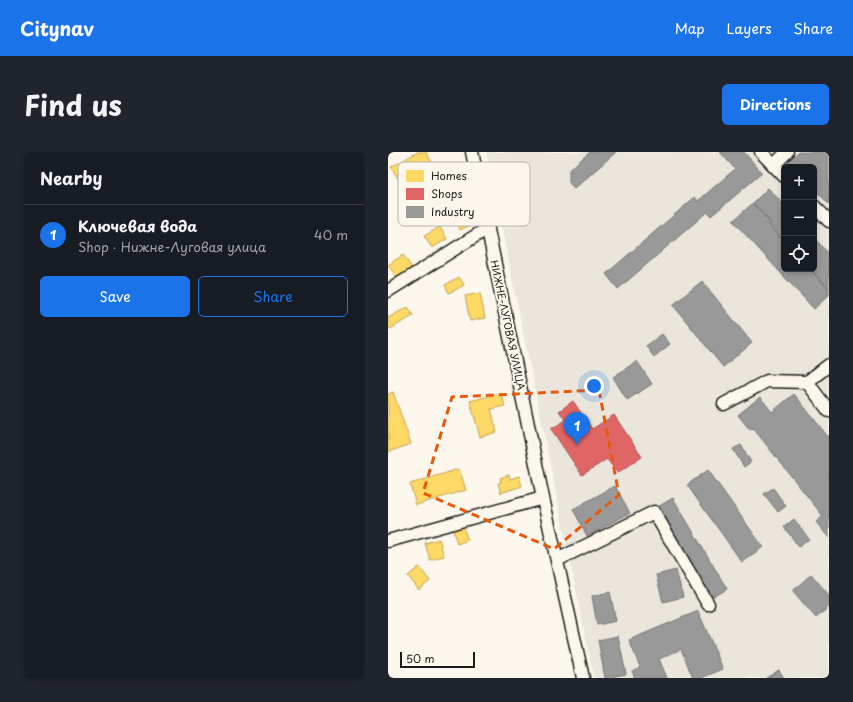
<!DOCTYPE html>
<html lang="en">
<head>
<meta charset="utf-8">
<style>
	:root { --surface:#171b24; --page:#20242c; --text:#f1f3f6; --muted:#9ea1a6; --line:#363941; --accent:#1a73e8 }
	body { margin:0; font-family:"Playpen Sans",sans-serif; background:var(--page); color:var(--text) }
	.controls { position:absolute; right:12px; top:12px; display:grid; overflow:hidden; border-radius:6px; box-shadow:0 2px 6px #0003 }
	.controls button { width:36px; height:36px; display:grid; place-items:center; padding:0; border:0; border-bottom:1px solid var(--line); background:var(--surface); color:var(--text); font:20px sans-serif }
	.scale { position:absolute; left:12px; bottom:10px; width:75px; box-sizing:border-box; padding-left:4px; border:2px solid #1c1c1c; border-top:0; font-size:11px; line-height:14px; white-space:nowrap; color:#1c1c1c; -webkit-text-stroke:3px #fbf7ec; paint-order:stroke }
	.you { position:absolute; left:206px; top:234px; width:14px; height:14px; margin:-10px; border:3px solid #fff; border-radius:50%; background:#1a73e8; box-shadow:0 0 0 6px #1a73e833 }
	.badge { display:grid; place-items:center; width:26px; height:26px; border-radius:50%; background:var(--accent); color:#fff; font-size:13px; font-weight:700 }
	.pin { position:absolute; translate:-50% -33px; filter:drop-shadow(0 1px 2px #0008) }
	.pin::after { content:''; position:absolute; top:21px; width:14px; height:12px; background:inherit; clip-path:polygon(0 0,100% 0,50% 100%) }
	.list { margin:0; padding:0; list-style:none }
	h2 { display:flex; justify-content:space-between; align-items:center; height:52px; margin:0; padding:0 16px; font-size:17px }
	h2 small { font-size:13px; font-weight:400; color:var(--muted) }
	.list li { display:grid; grid-template-columns:26px 1fr auto; gap:12px; align-items:center; box-sizing:border-box; height:60px; padding:0 16px; border-top:1px solid var(--line) }
	.list b { display:block; font-size:15px; white-space:nowrap }
	.list p { margin:0; font-size:13px; white-space:nowrap; color:var(--muted) }
	.list em { font-size:13px; font-style:normal; color:var(--muted) }
	.actions { display:flex; gap:8px; padding:12px 16px }
	.actions a { flex:1; padding:9px 0; border:1px solid var(--accent); border-radius:6px; text-align:center; font-size:14px; color:var(--accent) }
	.actions .main { background:var(--accent); color:#fff }
	.icon { flex:none; width:22px; height:22px; fill:none; stroke:currentColor; stroke-width:2; stroke-linecap:round; stroke-linejoin:round }
	.map { position:relative; flex:none; width:441px; height:526px; overflow:hidden; border-radius:6px }
	header { display:flex; align-items:center; gap:24px; box-sizing:border-box; height:56px; padding:0 20px; background:var(--accent); color:#fff }
	header strong { font-size:19px }
	nav { display:flex; gap:22px; margin-inline-start:auto; font-size:14px }
	.intro { display:flex; align-items:center; justify-content:space-between; box-sizing:border-box; height:96px; padding:0 24px }
	h1 { margin:0; font-size:28px }
	.button { padding:10px 18px; border-radius:6px; background:var(--accent); color:#fff; font-size:14px; font-weight:700 }
	main { display:flex; gap:24px; padding:0 24px }
	aside { flex:1; background:var(--surface); border-radius:6px; box-shadow:0 2px 6px #0003 }
	.map>svg:first-child { display:block }
</style>
</head>
<body>
<header>
<strong>Citynav</strong>
<nav><a>Map</a><a>Layers</a><a>Share</a></nav>
</header>
<div class="intro"><h1>Find us</h1><a class="button">Directions</a></div>
<main>
<aside>
<h2>Nearby<small></small></h2>
<ul class="list">
<li><span class="badge">1</span><div><b>Ключевая вода</b><p>Shop · Нижне-Луговая улица</p></div><em>40 m</em></li>
</ul>
<div class="actions"><a class="main">Save</a><a>Share</a></div>
</aside>
<div class="map">
<svg width="441" height="526" viewBox="0 0 441 526">
	<rect width="100%" height="100%" fill="#fbf7ec"/>
	<filter id="ink" filterUnits="userSpaceOnUse"><feTurbulence type="fractalNoise" baseFrequency=".025" numOctaves="2"/><feDisplacementMap in="SourceGraphic" scale="8" xChannelSelector="R" yChannelSelector="G"/><feConvolveMatrix kernelMatrix="1 2 1 2 8 2 1 2 1" color-interpolation-filters="sRGB"/></filter>
	<g filter="url(#ink)">
		<path fill="#eae6dc" fill-rule="evenodd" d="M98 0H441V526H206ZM396 15H426V117H396Z"/>
		<path fill="#ffd966" stroke="#bba050" d="M30 0H38L46 14 14 33 3 15Z
			M78 57 85 72 72 78 65 64Z
			M52 75 59 87 44 96 36 84Z
			M15 103 24 116 9 126 0 113Z
			M71 125 76 133 61 141 57 133Z
			M92 141 97 166 82 169 77 144Z
			M20 155 25 164 2 177 0 175V166Z
			M5 240 23 292 0 300V242Z
			M113 241 117 254 103 257 109 280 92 285 82 249Z
			M71 317 78 338 28 353 22 332Z
			M121 323 122 327 131 324 134 334 113 341 110 331 113 330 112 326Z
			M75 375 80 388 69 392 65 378Z
			M51 387 56 404 42 408 37 391Z
			M31 415 42 429 31 438 20 424Z"/>
		<path fill="#e06666" stroke="#a55050" d="M185 249 204 277 226 263 254 305 229 321 219 307 194 323 163 277 178 268 171 259Z"/>
		<path fill="#999" stroke="#747474" d="M202 0H228L186 37 181 30V18Z
			M332 0H356L374 21 323 64 319 60 230 137 218 122 307 45 310 49 347 17Z
			M410 0H440L441 1V52L426 37V15H405L400 10Z
			M380 36 396 53V89L381 73 383 71 365 51Z
			M365 51 383 71 381 73 396 89V117H422L441 137V143L426 157 345 69Z
			M426 86 441 102V137L422 117H426Z
			M314 129 364 191 335 215 285 153Z
			M274 182 282 192 266 205 258 194Z
			M249 209 264 232 239 248 225 225Z
			M406 242 441 286V386L428 370 435 364 365 276 362 278 350 263 372 245 384 260Z
			M353 293 363 310 356 315 345 297Z
			M320 318 375 395 354 410 299 333Z
			M227 334 242 361 199 384 185 357Z
			M385 336 398 354 390 360 376 342Z
			M285 346 339 437 322 447 268 356Z
			M406 367 421 387 411 395 396 375Z
			M288 418 295 445 275 450 268 423Z
			M423 422 441 443V455L428 466 405 439Z
			M222 440 228 469 209 473 204 444Z
			M310 459 335 517 313 526H305L293 497 271 507 279 526H247L244 519 252 515 241 488Z
			M230 484 238 522 217 526 210 488Z
			M391 518 396 526H378Z"/>
		<g fill="none" stroke-linecap="round" stroke-linejoin="round">
			<g stroke="#1c1c1c" stroke-width="15">
				<path id="minor" d="M84 0 155 346 195 526
					M373 0 396 24
					M385 14 399 0
					M426 54 441 69
					M0 139 100 76
					M441 213 419 230 441 259
					M336 252 379 229 419 230
					M0 389 155 346
					M169 408 266 360 320 452"/>
			</g>
			<use href="#minor" stroke="#fbf7ec" stroke-width="12"/>
		</g>
	</g>
	<path fill="none" stroke="#e8590c" stroke-width="3" stroke-dasharray="8 5" stroke-linejoin="round" d="M211 238 231 343 166 397 35 341 64 245Z"/>
	<g text-anchor="middle" stroke-width="4" stroke-linejoin="round" paint-order="stroke">
		<g font-size="10" fill="#1c1c1c" stroke="#fbf7ec">
			<text transform="translate(120 173) rotate(78)" y="4">НИЖНЕ-ЛУГОВАЯ УЛИЦА</text>
		</g>
	</g>
	<rect x="10" y="10" width="132" height="64" rx="6" fill="#fbf7ec" stroke="#b8b5ae" stroke-width="1"/>
	<rect x="18" y="18" width="18" height="12" fill="#ffd966"/>
	<rect x="18" y="36" width="18" height="12" fill="#e06666"/>
	<rect x="18" y="54" width="18" height="12" fill="#999"/>
	<g font-size="11" fill="#1c1c1c">
		<text x="43" y="28">Homes</text>
		<text x="43" y="46">Shops</text>
		<text x="43" y="64">Industry</text>
	</g>
</svg>
<div class="controls">
<button>+</button>
<button>−</button>
<button><svg class="icon" aria-label="locate" viewBox="0 0 24 24"><circle cx="12" cy="12" r="6"/><path d="M12 2v4M12 18v4M2 12h4M18 12h4"/></svg></button>
</div>
<div class="scale">50 m</div>
<div class="you"></div>
<div class="pin badge" style="left:189px;top:293px">1</div>
</div>
</main>
</body>
</html>
